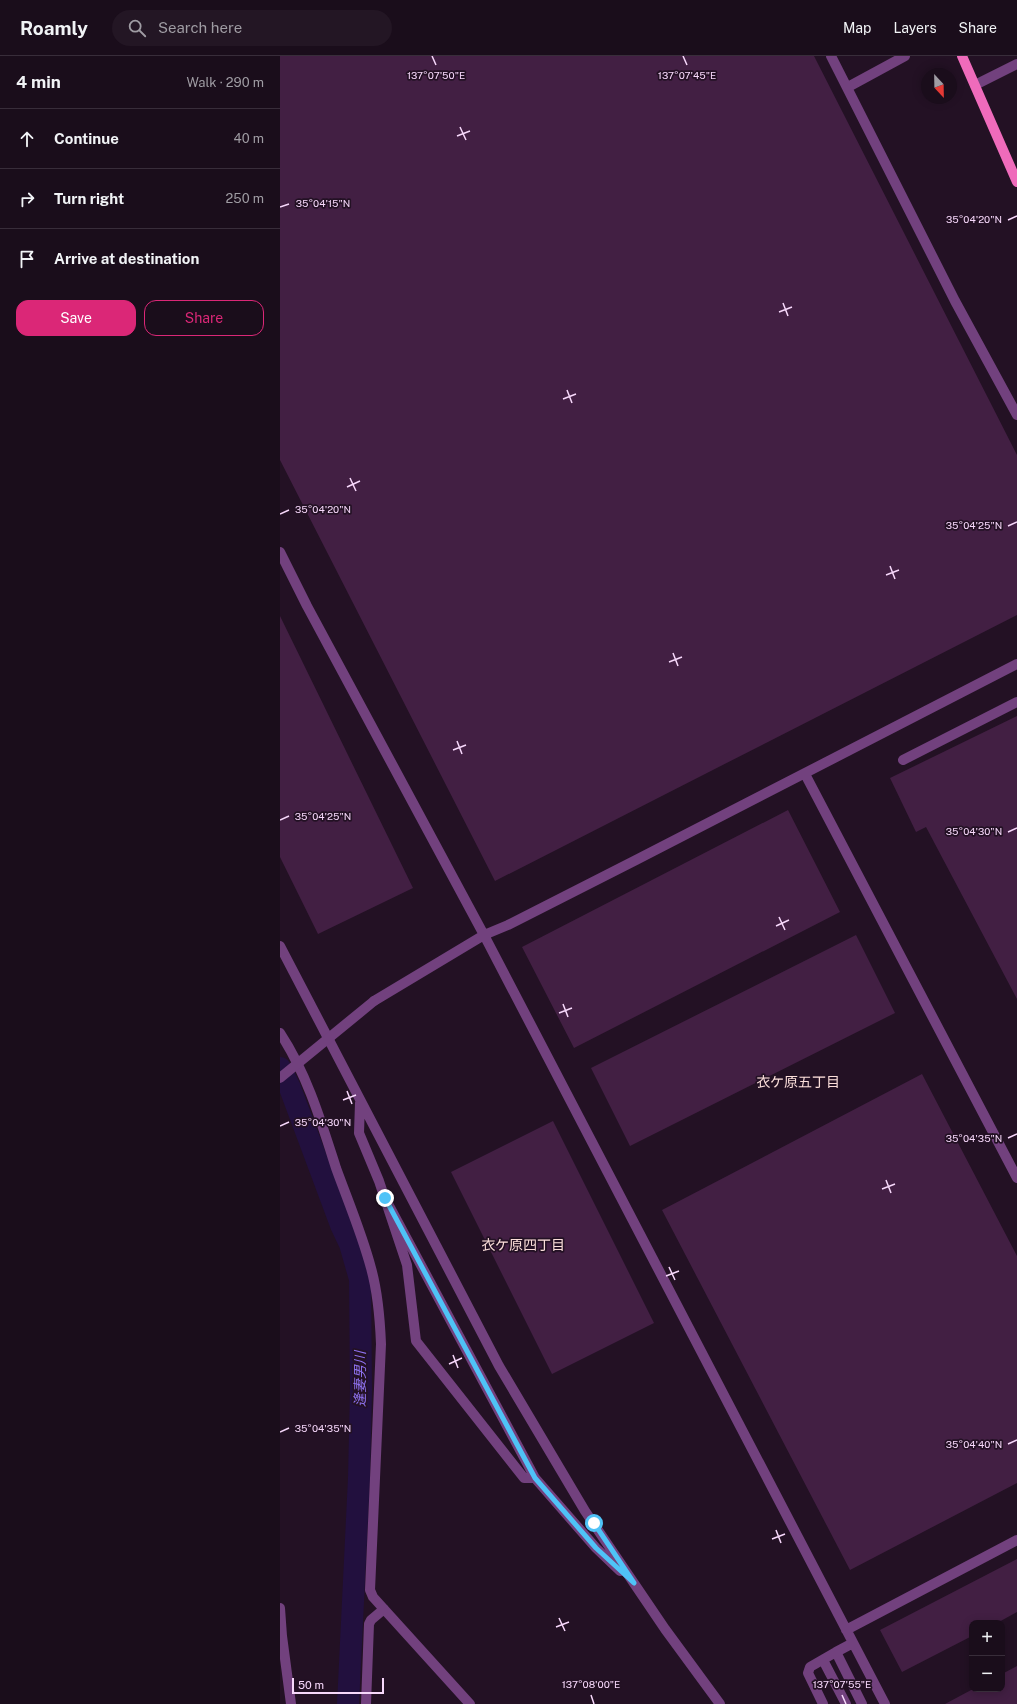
<!DOCTYPE html>
<html lang="en">
<head>
<meta charset="utf-8">
<style>
	:root { --surface:#1a0d1b; --page:#231624; --text:#f1f3f6; --muted:#9f9ca3; --line:#382d3a; --accent:#db2777 }
	body { margin:0; font-family:"Public Sans","Noto Sans JP",sans-serif; background:var(--page); color:var(--text) }
	.controls { position:absolute; right:12px; bottom:12px; display:grid; overflow:hidden; border-radius:8px; box-shadow:0 2px 10px #0003 }
	.controls button { width:36px; height:36px; display:grid; place-items:center; padding:0; border:0; border-bottom:1px solid var(--line); background:var(--surface); color:var(--text); font:20px sans-serif }
	.compass { position:absolute; left:641px; top:12px; width:36px; height:36px; border-radius:50%; background:var(--surface); box-shadow:0 2px 10px #0003; rotate:158deg }
	.scale { position:absolute; left:12px; bottom:10px; width:92px; box-sizing:border-box; padding-left:4px; border:2px solid #f7d8fb; border-top:0; font-size:11px; line-height:14px; white-space:nowrap; color:#f7d8fb; -webkit-text-stroke:3px #231124; paint-order:stroke }
	.stop { position:absolute; width:12px; height:12px; margin:-9px; border:3px solid #4fc3f7; border-radius:50%; background:#fff }
	.stop.end { background:#4fc3f7; border-color:#fff; box-shadow:0 1px 4px #0008 }
	.list { margin:0; padding:0; list-style:none }
	h2 { display:flex; justify-content:space-between; align-items:center; height:52px; margin:0; padding:0 16px; font-size:17px }
	h2 small { font-size:13px; font-weight:400; color:var(--muted) }
	.list li { display:grid; grid-template-columns:26px 1fr auto; gap:12px; align-items:center; box-sizing:border-box; height:60px; padding:0 16px; border-top:1px solid var(--line) }
	.list b { display:block; font-size:15px; white-space:nowrap }
	.list em { font-size:13px; font-style:normal; color:var(--muted) }
	.actions { display:flex; gap:8px; padding:12px 16px }
	.actions a { flex:1; padding:9px 0; border:1px solid var(--accent); border-radius:12px; text-align:center; font-size:14px; color:var(--accent) }
	.actions .main { background:var(--accent); color:#fff }
	.icon { flex:none; width:22px; height:22px; fill:none; stroke:currentColor; stroke-width:2; stroke-linecap:round; stroke-linejoin:round }
	.map { position:relative; flex:none; width:737px; height:1648px; overflow:hidden }
	header { display:flex; align-items:center; gap:24px; box-sizing:border-box; height:56px; padding:0 20px; background:var(--surface); border-bottom:1px solid var(--line) }
	header strong { font-size:19px }
	nav { display:flex; gap:22px; margin-inline-start:auto; font-size:14px }
	.search { width:280px; height:36px; background:var(--page); display:flex; align-items:center; gap:10px; box-sizing:border-box; padding:0 14px; border-radius:22px; color:var(--muted); font-size:15px }
	main { display:flex }
	aside { flex:1; background:var(--surface) }
	.map>svg:first-child { display:block }
</style>
</head>
<body>
<header>
<strong>Roamly</strong>
<div class="search"><svg class="icon" aria-label="search" viewBox="0 0 24 24"><circle cx="10" cy="10" r="6"/><path d="M15 15l6 6"/></svg>Search here</div>
<nav><a>Map</a><a>Layers</a><a>Share</a></nav>
</header>
<main>
<aside>
<h2>4 min<small>Walk · 290 m</small></h2>
<ul class="list">
<li><svg class="icon" aria-label="ahead" viewBox="0 0 24 24"><path d="M12 20V5M6 11l6-6 6 6"/></svg><div><b>Continue</b></div><em>40 m</em></li>
<li><svg class="icon" aria-label="right" viewBox="0 0 24 24"><path d="M7 20v-9h11M14 6l5 5-5 5"/></svg><div><b>Turn right</b></div><em>250 m</em></li>
<li><svg class="icon" aria-label="arrive" viewBox="0 0 24 24"><path d="M6 21V4h12l-3 4 3 4H6"/></svg><div><b>Arrive at destination</b></div></li>
</ul>
<div class="actions"><a class="main">Save</a><a>Share</a></div>
</aside>
<div class="map">
<svg width="737" height="1648" viewBox="0 0 737 1648">
	<rect width="100%" height="100%" fill="#231124"/>
	<g fill="none" stroke-linecap="round" stroke-linejoin="round">
		<path stroke="#22103e" stroke-width="22" d="M0 1012 10 1032 61 1169 70 1188 80 1223 81 1334 79 1422 68 1648"/>
	</g>
	<path fill="#421f43" d="M0 0H534L737 399V559L215 825 0 404Z
		M0 560 133 832 38 878 0 801Z
		M737 660V943L646 771 636 776 610 722Z
		M508 754 560 856 294 992 242 891Z
		M576 879 615 957 350 1090 311 1012Z
		M642 1018 737 1200V1427L570 1514 382 1154Z
		M273 1065 374 1267 272 1318 171 1116Z
		M737 1503V1556L717 1567H692V1580L622 1616 600 1574Z
		M737 1610V1648H665L693 1633H722V1618Z"/>
	<g fill="none" stroke-linecap="round" stroke-linejoin="round">
		<path stroke="#72417e" stroke-width="10" d="M551 0 675 245 737 359
			M695 29 737 8
			M568 31 625 0
			M0 496 27 550 204 879 605 1648
			M623 704 737 646
			M525 718 737 1122
			M0 890 219 1310 305 1455 385 1573 440 1648
			M94 945 204 879 228 869 356 804 737 608
			M0 977C27 1018 41 1065 56 1112 68 1145 82 1178 91 1212 98 1237 100 1263 101 1288L90 1534 93 1541 190 1648
			M80 1047 79 1077 99 1125 127 1209 136 1285 244 1422H255L105 1142
			M255 1422 316 1492 340 1515
			M0 1552 2 1580 11 1648
			M566 1574 737 1484
			M573 1587 556 1596 582 1648
			M543 1604 566 1648
			M86 1648 89 1568 91 1564 104 1553
			M543 1648 528 1617 530 1611 556 1596"/>
		<path stroke="#ef6bbb" stroke-width="10" d="M682 0 737 126"/>
		<path stroke="#72417e" stroke-width="10" d="M0 1022 94 945"/>
	</g>
	<g fill="none" stroke-linecap="round" stroke-linejoin="round">
		<path stroke="#4fc3f7" stroke-width="5" d="M105 1142 255 1422 316 1492 354 1527 314 1467"/>
	</g>
	<path fill="none" stroke="#f7d8fb" stroke-width="1.5" d="M152 0 156 9M403 0 407 9M180 71 186 84M177 80 190 75M0 151 9 148M728 164 737 160M503 247 508 260M499 256 512 251M287 334 292 347M283 343 296 338M70 422 76 435M67 431 80 425M0 458 9 454M728 470 737 466M610 510 615 523M606 519 619 514M393 597 398 610M389 606 402 601M177 685 182 698M173 694 186 689M0 764 9 760M728 776 737 772M499 861 505 874M496 870 509 864M283 948 288 961M279 957 292 952M67 1035 72 1048M63 1044 76 1039M0 1070 9 1066M728 1082 737 1078M606 1124 611 1137M602 1133 615 1128M389 1211 395 1224M386 1220 399 1215M173 1299 178 1312M169 1308 182 1302M0 1376 9 1372M728 1388 737 1384M496 1474 501 1487M492 1483 505 1478M279 1562 285 1575M276 1571 289 1566M311 1639 314 1648M562 1639 566 1648"/>
	<g text-anchor="middle" stroke-width="3.5" stroke-linejoin="round" paint-order="stroke">
		<g font-size="14" fill="#fbdeda" stroke="#231124">
			<text x="518" y="1031">衣ケ原五丁目</text>
			<text x="243" y="1194">衣ケ原四丁目</text>
		</g>
		<g font-size="14" font-style="italic" fill="#8e71f0" stroke="#231124">
			<text transform="translate(80 1323) rotate(-90)" y="5">逢妻男川</text>
		</g>
	</g>
	<g font-size="10" text-anchor="middle" fill="#f7d8fb" stroke="#231124" stroke-width="3.5" stroke-linejoin="round" paint-order="stroke">
		<text x="156" y="23">137°07'50"E</text>
		<text x="407" y="23">137°07'45"E</text>
		<text x="43" y="151">35°04'15"N</text>
		<text x="694" y="167">35°04'20"N</text>
		<text x="43" y="457">35°04'20"N</text>
		<text x="694" y="473">35°04'25"N</text>
		<text x="43" y="764">35°04'25"N</text>
		<text x="694" y="779">35°04'30"N</text>
		<text x="43" y="1070">35°04'30"N</text>
		<text x="694" y="1086">35°04'35"N</text>
		<text x="43" y="1376">35°04'35"N</text>
		<text x="694" y="1392">35°04'40"N</text>
		<text x="311" y="1632">137°08'00"E</text>
		<text x="562" y="1632">137°07'55"E</text>
	</g>
</svg>
<div class="controls">
<button>+</button>
<button>−</button>
</div>
<svg class="compass" viewBox="-18 -18 36 36"><path d="M0-13l5 13h-10z" fill="#e53935"/><path d="M0 13l5-13h-10z" fill="#9f9ca3"/></svg>
<div class="scale">50 m</div>
<div class="stop" style="left:314px;top:1467px"></div>
<div class="stop end" style="left:105px;top:1142px"></div>
</div>
</main>
</body>
</html>
